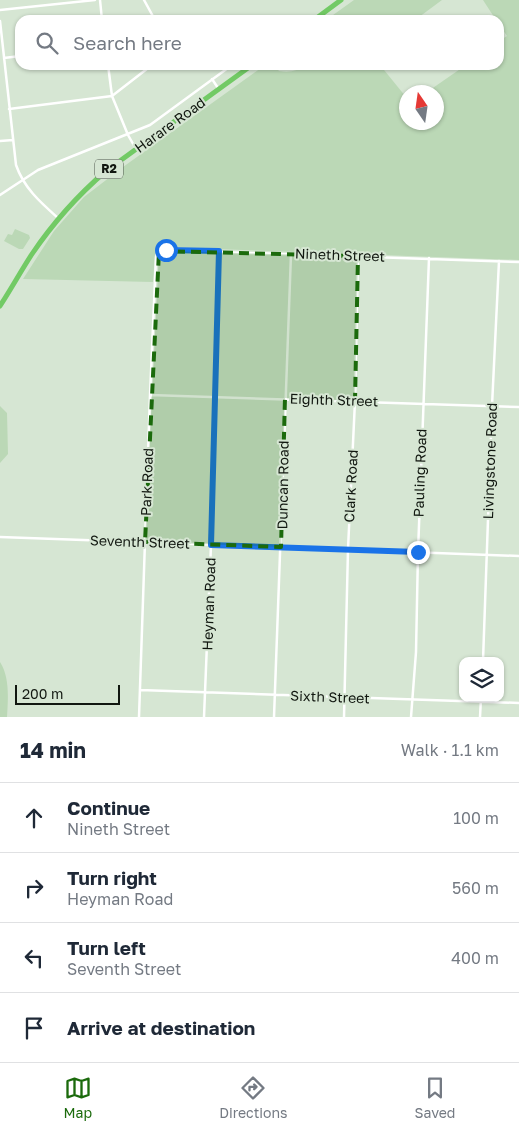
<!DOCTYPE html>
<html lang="en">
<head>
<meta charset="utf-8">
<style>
	:root { --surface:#fff; --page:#f2f2f3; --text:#1f2937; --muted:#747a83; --line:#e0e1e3; --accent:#1b6a0c }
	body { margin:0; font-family:"Golos Text",sans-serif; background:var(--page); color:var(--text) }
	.controls { position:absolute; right:15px; bottom:15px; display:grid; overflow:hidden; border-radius:10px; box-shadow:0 1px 4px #0004 }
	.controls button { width:45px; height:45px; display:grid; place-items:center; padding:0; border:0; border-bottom:1px solid var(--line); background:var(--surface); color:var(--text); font:25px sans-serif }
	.compass { position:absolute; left:399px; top:85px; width:45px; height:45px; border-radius:50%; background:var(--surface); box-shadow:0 1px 4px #0004; rotate:347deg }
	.scale { position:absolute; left:15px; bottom:12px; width:105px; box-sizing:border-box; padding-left:5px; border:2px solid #111710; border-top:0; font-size:14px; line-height:18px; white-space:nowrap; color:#111710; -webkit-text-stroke:4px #d6e6d3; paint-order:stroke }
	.stop { position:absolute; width:15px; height:15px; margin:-11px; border:4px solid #1a73e8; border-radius:50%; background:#fff }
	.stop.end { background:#1a73e8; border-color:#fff; box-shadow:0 1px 5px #0008 }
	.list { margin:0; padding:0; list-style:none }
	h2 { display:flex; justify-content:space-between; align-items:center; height:65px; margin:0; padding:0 20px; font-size:21px }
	h2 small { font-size:16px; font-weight:400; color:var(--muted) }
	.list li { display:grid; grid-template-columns:32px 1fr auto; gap:15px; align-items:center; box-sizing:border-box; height:70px; padding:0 20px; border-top:1px solid var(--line) }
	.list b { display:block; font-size:19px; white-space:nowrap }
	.list p { margin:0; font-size:16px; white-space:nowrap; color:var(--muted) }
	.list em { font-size:16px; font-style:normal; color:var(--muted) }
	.icon { flex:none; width:28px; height:28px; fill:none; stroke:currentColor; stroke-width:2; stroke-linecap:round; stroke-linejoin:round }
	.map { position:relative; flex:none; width:519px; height:717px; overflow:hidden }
	.search { position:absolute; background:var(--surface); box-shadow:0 1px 4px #0004; left:15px; right:15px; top:15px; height:55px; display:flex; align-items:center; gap:12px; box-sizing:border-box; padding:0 18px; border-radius:15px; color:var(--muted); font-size:19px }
	.sheet { height:345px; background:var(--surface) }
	nav { display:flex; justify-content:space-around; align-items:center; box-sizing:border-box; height:70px; border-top:1px solid var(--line); background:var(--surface); font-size:14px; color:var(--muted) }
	nav a { display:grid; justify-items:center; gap:2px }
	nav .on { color:var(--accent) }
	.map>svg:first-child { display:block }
</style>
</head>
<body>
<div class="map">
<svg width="519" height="717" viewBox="0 0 519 717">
	<rect width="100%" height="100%" fill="#d6e6d3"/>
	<path fill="#bbd8b6" d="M354 0H442L415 20H326Z
		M483 0H519V260L161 247 155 254 153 282 23 279 54 231 84 197 123 167 265 65H274L279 71C289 73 298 71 306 65H380L406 97V122H436V92H427L466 65H499V41L507 36 499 24V20H496Z
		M15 229 29 235 30 238 23 249H19L4 241 8 234 12 235Z
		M0 406 7 413 8 454 0 463Z
		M0 662C10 677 8 700 7 717H0Z"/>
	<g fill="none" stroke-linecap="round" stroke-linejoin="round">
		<path stroke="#fff" stroke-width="2.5" d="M100 0 102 20
			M144 0 155 20
			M0 10 95 0
			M0 21 16 165C24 188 40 202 58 218
			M4 58 20 56
			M108 65 112 96 128 135 136 149
			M212 79 218 88
			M9 109 112 96 152 65
			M0 141 13 140
			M0 195 38 170 150 125 232 65
			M150 395 519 407
			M0 537 519 556
			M483 661 492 406 499 261
			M140 690 519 703
			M139 717 150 395 156 257 158 252 162 250 519 262
			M204 717 211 545 219 251
			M274 717 291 254
			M344 717 348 549 355 401 358 256
			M411 717 416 652 418 552 429 258
			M480 717 481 698"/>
		<path stroke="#72ca65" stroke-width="5" d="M314 20 341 0
			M0 306C11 289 21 271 32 254 53 223 78 195 106 171L252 65"/>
	</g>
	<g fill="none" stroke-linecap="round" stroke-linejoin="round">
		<path stroke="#1a73e8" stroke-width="6" d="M166 250 219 251 211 545 418 552"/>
	</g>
	<path fill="#1b6a0c" fill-opacity="0.2" stroke="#1b6a0c" stroke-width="4" stroke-dasharray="10 6" stroke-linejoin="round" d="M159 251 358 256 355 401 285 398 281 547 145 542Z"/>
	<g text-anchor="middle" stroke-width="4" stroke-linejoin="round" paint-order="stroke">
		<rect fill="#d6e6d3" stroke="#4c554a" stroke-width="1" x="95" y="159.5" width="28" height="19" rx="4"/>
		<g font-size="12" font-weight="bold" fill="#111710">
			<text x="109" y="173">R2</text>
		</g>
		<g font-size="14" fill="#111710" stroke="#d6e6d3">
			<text transform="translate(170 125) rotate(-36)" y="5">Harare Road</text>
			<text transform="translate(340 255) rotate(2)" y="5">Nineth Street</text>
			<text transform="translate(334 400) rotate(2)" y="5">Eighth Street</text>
			<text transform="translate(490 461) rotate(-88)" y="5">Livingstone Road</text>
			<text transform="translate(420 473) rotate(-88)" y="5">Pauling Road</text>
			<text transform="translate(147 482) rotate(-88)" y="5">Park Road</text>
			<text transform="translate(283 485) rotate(-89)" y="5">Duncan Road</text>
			<text transform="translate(351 486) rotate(-87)" y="5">Clark Road</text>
			<text transform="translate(140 542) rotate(2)" y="5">Seventh Street</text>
			<text transform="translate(209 604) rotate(-88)" y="5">Heyman Road</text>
			<text transform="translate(330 697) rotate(2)" y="5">Sixth Street</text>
		</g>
	</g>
</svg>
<div class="controls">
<button><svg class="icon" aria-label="layers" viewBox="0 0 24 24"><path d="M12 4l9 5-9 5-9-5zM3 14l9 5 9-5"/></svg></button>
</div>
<svg class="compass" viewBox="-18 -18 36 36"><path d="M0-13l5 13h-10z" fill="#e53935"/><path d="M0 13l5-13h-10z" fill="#747a83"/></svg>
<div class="scale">200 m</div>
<div class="stop" style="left:166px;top:250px"></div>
<div class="stop end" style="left:418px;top:552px"></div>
<div class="search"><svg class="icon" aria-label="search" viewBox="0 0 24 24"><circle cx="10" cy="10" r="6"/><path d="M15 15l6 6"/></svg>Search here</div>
</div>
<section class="sheet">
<h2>14 min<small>Walk · 1.1 km</small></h2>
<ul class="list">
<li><svg class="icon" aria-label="ahead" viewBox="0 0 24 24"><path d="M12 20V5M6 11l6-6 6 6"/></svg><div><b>Continue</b><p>Nineth Street</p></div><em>100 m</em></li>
<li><svg class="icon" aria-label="right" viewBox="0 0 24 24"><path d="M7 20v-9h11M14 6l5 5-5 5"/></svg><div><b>Turn right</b><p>Heyman Road</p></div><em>560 m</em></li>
<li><svg class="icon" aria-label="left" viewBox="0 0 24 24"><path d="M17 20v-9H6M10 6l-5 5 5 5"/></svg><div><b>Turn left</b><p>Seventh Street</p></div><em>400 m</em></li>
<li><svg class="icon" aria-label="arrive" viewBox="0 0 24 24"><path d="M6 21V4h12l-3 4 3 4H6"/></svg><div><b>Arrive at destination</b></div></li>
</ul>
</section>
<nav>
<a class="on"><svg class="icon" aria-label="map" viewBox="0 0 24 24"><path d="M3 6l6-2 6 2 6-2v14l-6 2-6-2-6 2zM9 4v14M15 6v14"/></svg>Map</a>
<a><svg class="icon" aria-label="directions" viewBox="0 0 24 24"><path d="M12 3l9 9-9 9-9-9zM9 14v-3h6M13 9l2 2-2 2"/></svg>Directions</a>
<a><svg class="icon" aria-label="saved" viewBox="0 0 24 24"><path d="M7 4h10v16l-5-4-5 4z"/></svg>Saved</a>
</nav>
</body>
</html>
